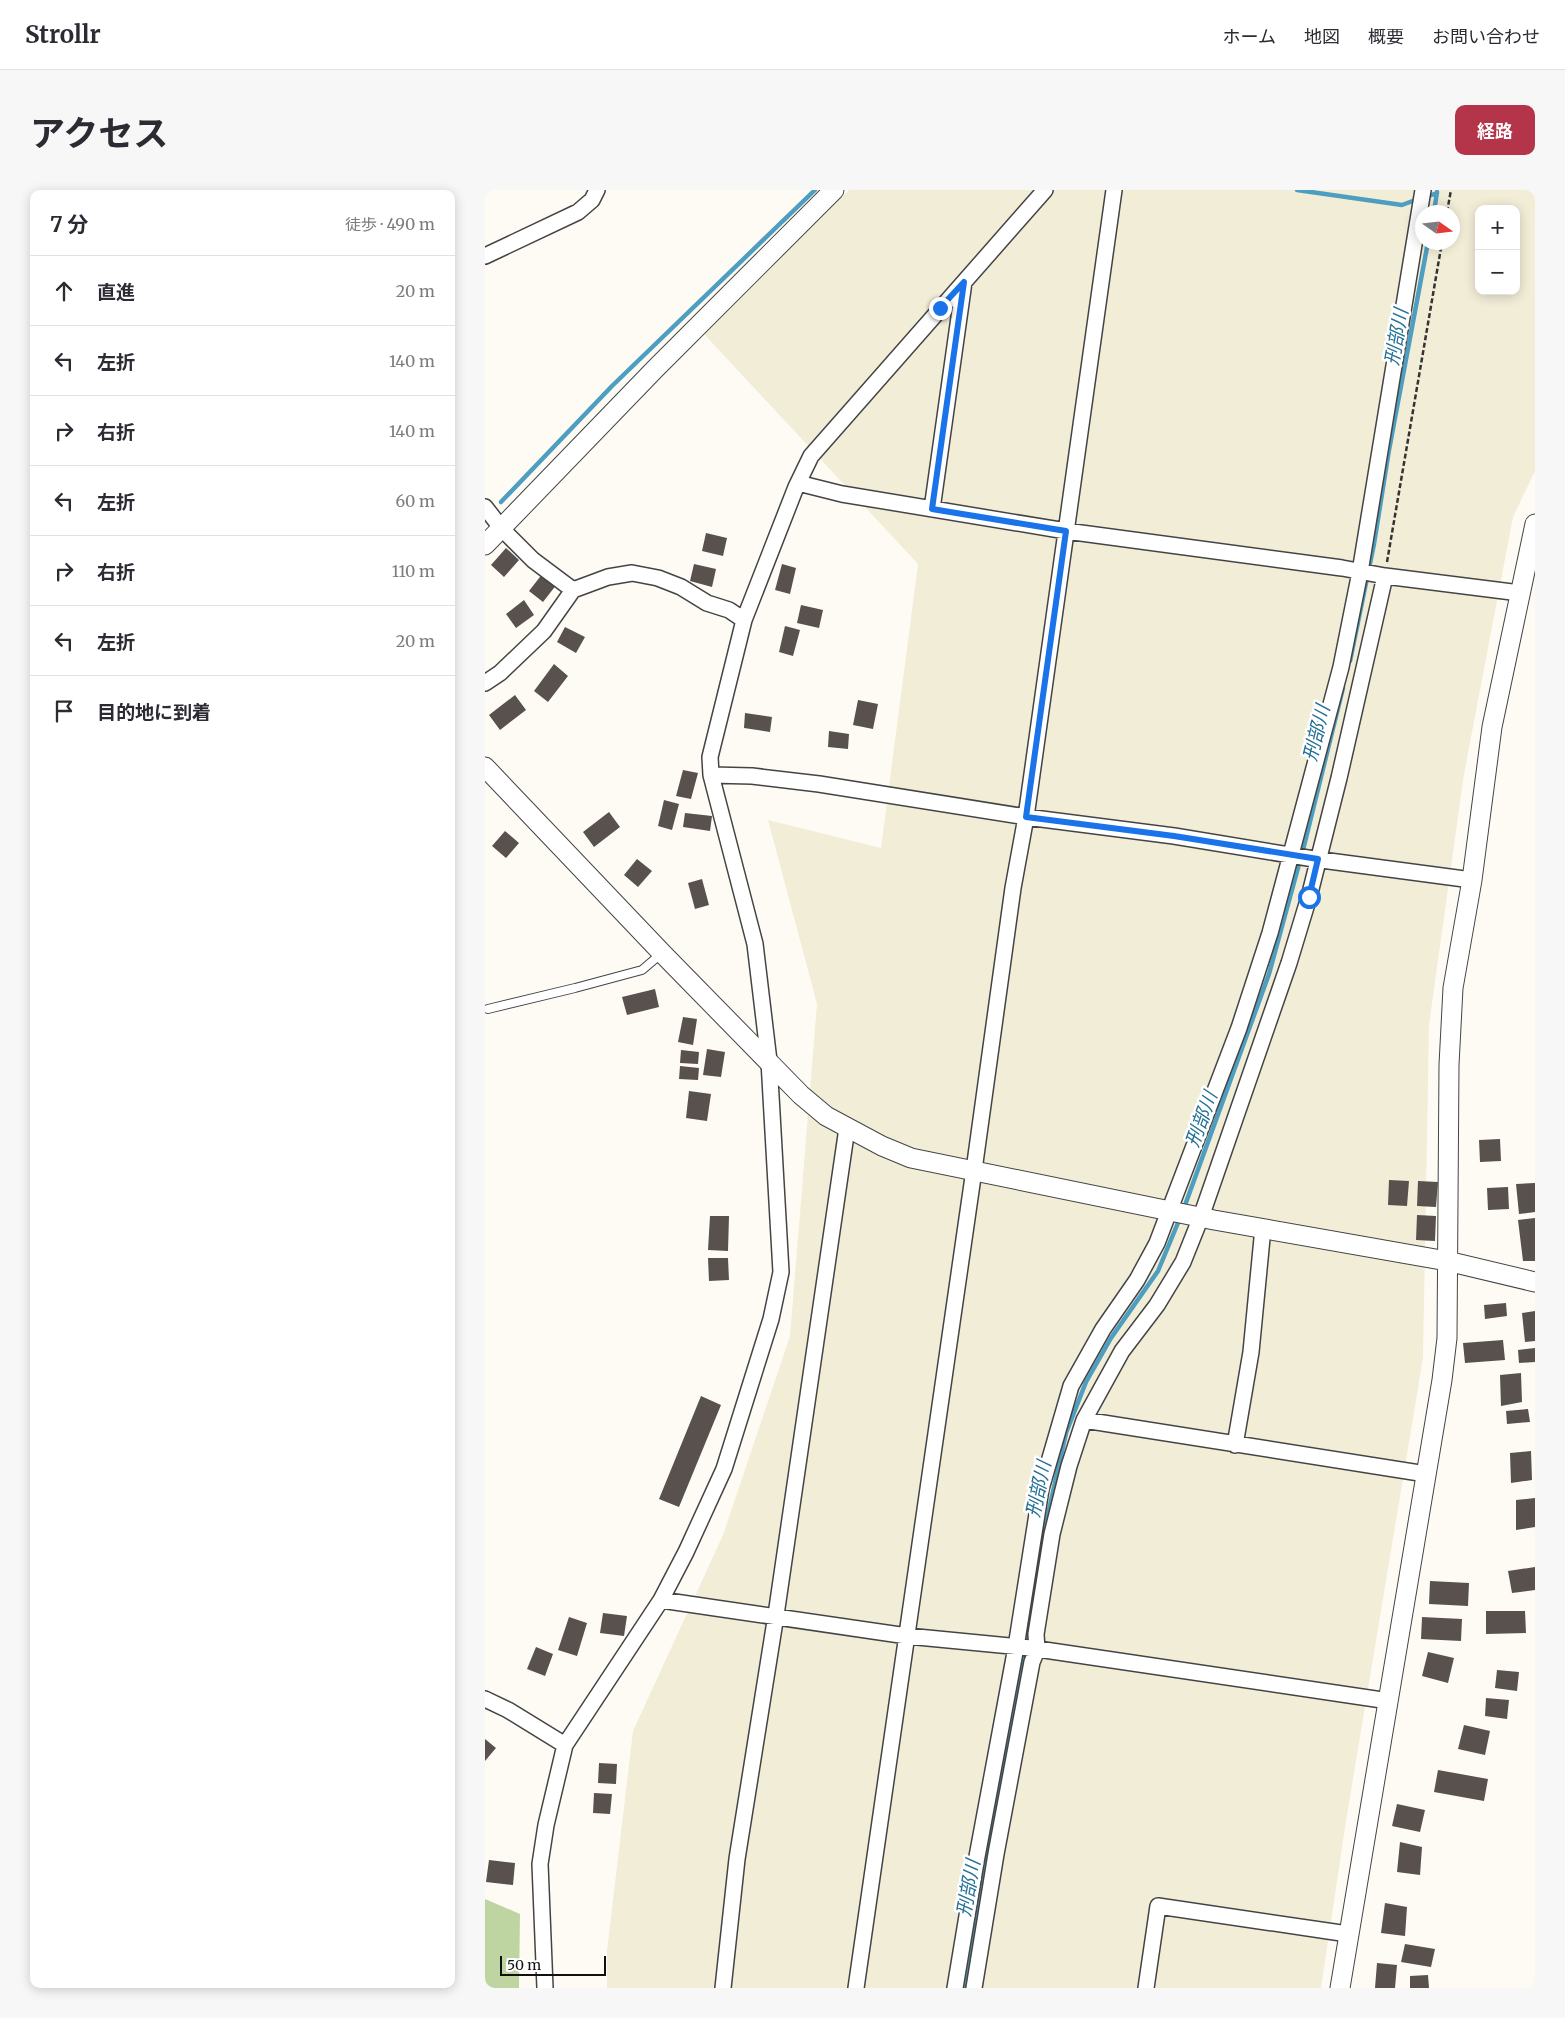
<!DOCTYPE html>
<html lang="ja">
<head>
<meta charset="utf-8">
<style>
	:root { --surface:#fff; --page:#f7f7f7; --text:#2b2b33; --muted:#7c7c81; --line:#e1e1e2; --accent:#b43549 }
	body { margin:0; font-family:Merriweather,"Noto Sans JP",serif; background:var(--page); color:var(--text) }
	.controls { position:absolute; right:15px; top:15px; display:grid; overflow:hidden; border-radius:10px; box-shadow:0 2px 12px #0003 }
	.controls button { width:45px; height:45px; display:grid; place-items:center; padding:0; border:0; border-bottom:1px solid var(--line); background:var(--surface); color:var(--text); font:25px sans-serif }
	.compass { position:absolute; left:930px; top:15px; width:45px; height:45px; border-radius:50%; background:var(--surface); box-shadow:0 2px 12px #0003; rotate:104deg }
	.scale { position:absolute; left:15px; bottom:12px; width:106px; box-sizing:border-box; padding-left:5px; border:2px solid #111; border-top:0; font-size:14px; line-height:18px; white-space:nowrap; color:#111; -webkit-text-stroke:4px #fff; paint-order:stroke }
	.stop { position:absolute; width:15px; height:15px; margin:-11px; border:4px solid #1a73e8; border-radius:50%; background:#fff }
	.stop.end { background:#1a73e8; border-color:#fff; box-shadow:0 1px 5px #0008 }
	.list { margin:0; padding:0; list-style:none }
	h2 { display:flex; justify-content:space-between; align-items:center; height:65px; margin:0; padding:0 20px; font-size:21px }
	h2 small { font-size:16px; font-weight:400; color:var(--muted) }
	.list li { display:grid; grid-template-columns:32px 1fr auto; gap:15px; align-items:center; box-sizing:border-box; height:70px; padding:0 20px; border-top:1px solid var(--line) }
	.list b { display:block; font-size:19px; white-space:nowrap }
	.list em { font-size:16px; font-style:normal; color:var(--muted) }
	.icon { flex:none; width:28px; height:28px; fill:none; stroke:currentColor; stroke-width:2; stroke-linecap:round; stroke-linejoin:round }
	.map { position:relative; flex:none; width:1050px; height:1798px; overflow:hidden; border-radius:10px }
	header { display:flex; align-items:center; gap:30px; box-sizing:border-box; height:70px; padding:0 25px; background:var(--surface); border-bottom:1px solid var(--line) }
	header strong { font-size:24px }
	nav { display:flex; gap:28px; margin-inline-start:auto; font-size:18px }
	.intro { display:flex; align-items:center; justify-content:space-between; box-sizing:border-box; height:120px; padding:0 30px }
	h1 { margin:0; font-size:35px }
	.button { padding:12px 22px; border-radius:10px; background:var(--accent); color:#fff; font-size:18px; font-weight:700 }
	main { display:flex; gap:30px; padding:0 30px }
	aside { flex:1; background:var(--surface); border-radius:10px; box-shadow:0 2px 12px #0003 }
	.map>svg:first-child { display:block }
</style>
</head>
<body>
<header>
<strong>Strollr</strong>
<nav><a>ホーム</a><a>地図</a><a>概要</a><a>お問い合わせ</a></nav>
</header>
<div class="intro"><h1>アクセス</h1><a class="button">経路</a></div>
<main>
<aside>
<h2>7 分<small>徒歩 · 490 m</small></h2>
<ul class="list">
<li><svg class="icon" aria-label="ahead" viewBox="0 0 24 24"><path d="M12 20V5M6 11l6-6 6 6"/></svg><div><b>直進</b></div><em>20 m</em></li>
<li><svg class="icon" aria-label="left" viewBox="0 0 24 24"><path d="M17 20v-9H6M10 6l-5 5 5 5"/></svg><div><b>左折</b></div><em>140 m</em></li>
<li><svg class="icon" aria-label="right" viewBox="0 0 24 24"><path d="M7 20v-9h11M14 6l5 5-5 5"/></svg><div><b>右折</b></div><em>140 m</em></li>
<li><svg class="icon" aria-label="left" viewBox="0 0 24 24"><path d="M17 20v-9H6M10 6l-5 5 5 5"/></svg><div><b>左折</b></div><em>60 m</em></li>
<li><svg class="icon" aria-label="right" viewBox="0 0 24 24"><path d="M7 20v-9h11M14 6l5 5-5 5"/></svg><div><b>右折</b></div><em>110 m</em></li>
<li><svg class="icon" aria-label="left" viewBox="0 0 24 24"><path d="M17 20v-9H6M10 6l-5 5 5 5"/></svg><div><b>左折</b></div><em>20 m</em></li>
<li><svg class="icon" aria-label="arrive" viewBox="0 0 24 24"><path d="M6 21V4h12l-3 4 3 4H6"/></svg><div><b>目的地に到着</b></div></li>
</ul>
</aside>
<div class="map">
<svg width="1050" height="1798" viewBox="0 0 1050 1798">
	<rect width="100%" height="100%" fill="#fefbf5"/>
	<path fill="#f2edd7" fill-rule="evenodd" d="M364 0H1050V281L1028 327 979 584 944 835 938 1168 861 1631 836 1798H122V1761L148 1541 238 1345 305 1146 332 814 283 630 396 658 433 374 219 144ZM994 19H1031V101H994ZM938 22H968V52H938Z"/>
	<path fill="#bed5a2" d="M0 1709 35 1724 34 1798H0Z"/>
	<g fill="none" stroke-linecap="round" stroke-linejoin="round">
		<path stroke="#4d9ec1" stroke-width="4.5" d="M812 0 917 15 933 9
			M941 7 952 3
			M949 22 952 2
			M16 312 127 196 330 0
			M865 471 889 354 904 260 943 52
			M699 1018 784 784 819 656 858 498
			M481 1798 508 1630 530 1521 560 1338 581 1243 601 1192 626 1148 673 1081 695 1028"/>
	</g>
	<path fill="#58514e" d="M221 343 242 348 238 366 217 361Z
		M21 358 34 370 19 387 6 375Z
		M209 374 231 379 227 397 205 391Z
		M297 374 311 378 305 404 290 400Z
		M58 383 72 394 58 412 44 401Z
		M39 410 49 425 31 438 21 424Z
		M316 415 338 420 334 438 312 433Z
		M300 436 315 440 308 466 294 462Z
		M80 437 100 447 91 463 72 452Z
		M69 474 83 486 63 512 49 501Z
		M30 505 41 520 15 540 4 525Z
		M373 510 393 514 388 539 368 535Z
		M260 523 287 527 285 542 259 538Z
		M344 541 364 544 363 559 343 557Z
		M198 580 213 583 206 609 191 606Z
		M179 610 194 614 187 640 173 636Z
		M124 622 135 637 109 657 98 642Z
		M200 623 227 626 225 641 198 637Z
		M20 641 34 653 21 668 7 656Z
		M152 669 167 681 153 697 139 685Z
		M217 689 224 715 210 719 203 693Z
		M170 799 174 817 142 825 137 807Z
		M198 827 212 829 208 855 193 852Z
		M222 859 240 862 236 887 218 885Z
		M196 860 214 862 213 874 195 873Z
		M195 876 214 878 213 890 194 889Z
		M204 901 226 904 222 931 201 928Z
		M1015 949 1016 971 995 972 994 950Z
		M904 990 924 991 922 1016 903 1015Z
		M933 991 953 992 951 1017 932 1016Z
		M1050 993V1022L1034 1024 1031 994Z
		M1023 997 1024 1019 1003 1020 1002 998Z
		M932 1025 951 1026 950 1051 931 1050Z
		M225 1026H244L243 1061 223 1060Z
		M1050 1028V1071H1038L1033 1030Z
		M223 1068H243L244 1090 224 1091Z
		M1021 1113 1022 1126 1000 1129 999 1115Z
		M1050 1121V1151L1040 1152 1037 1123Z
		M1018 1150 1020 1170 980 1173 978 1153Z
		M1050 1158V1172L1034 1173 1033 1160Z
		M1036 1183 1037 1212 1016 1216 1015 1185Z
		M216 1206 236 1215 194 1317 174 1309Z
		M1043 1219 1045 1232 1022 1234 1021 1221Z
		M1046 1261 1047 1290 1026 1293 1025 1263Z
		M1050 1308V1337L1031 1340V1310Z
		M1050 1377V1400L1027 1403 1023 1381Z
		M945 1391 984 1393 983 1416 944 1414Z
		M1001 1421H1040L1041 1443 1001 1444Z
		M118 1423 142 1426 139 1446 115 1443Z
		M84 1427 102 1433 92 1466 73 1460Z
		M937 1427 977 1429 976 1451 936 1449Z
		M51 1457 68 1464 60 1486 42 1479Z
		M943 1462 969 1468 963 1493 937 1486Z
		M1012 1480 1034 1482 1032 1501 1010 1498Z
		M1001 1508 1024 1510 1022 1529 1000 1526Z
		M979 1535 1005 1541 1000 1565 973 1559Z
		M0 1549 11 1558 0 1571Z
		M114 1573 132 1574 131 1594 113 1593Z
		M953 1580 1003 1589 999 1611 949 1602Z
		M109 1603 127 1604 125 1624 108 1623Z
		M912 1614 940 1620 935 1642 907 1636Z
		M915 1652 937 1657 935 1685 912 1682Z
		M4 1670 30 1673 28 1695 1 1692Z
		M900 1713 922 1717 920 1746 896 1743Z
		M920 1754 950 1759 946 1777 916 1772Z
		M892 1773 912 1775 910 1798H890Z
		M943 1785 944 1798H925V1786Z"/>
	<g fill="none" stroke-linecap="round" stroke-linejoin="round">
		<g stroke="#444" stroke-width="10">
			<path id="service" d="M3 819 90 798 157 780 177 763"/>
		</g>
		<g stroke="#444" stroke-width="18">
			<path id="minor" d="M0 66 93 22 107 10 112 0
				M313 293 357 304 581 341 857 378 900 386 1035 403
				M0 317 17 339 48 370 88 400
				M447 319 479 92
				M0 493 15 483 59 441 88 400 123 387 147 383 173 388 196 397 222 413 244 420 259 430 311 297 326 266 560 0
				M226 585 267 586 334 594 541 627 689 646 829 669 987 690
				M599 1230 941 1284
				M750 1255 766 1162 778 1038
				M176 1410 422 1446 546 1458 904 1511
				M0 1509 23 1520 80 1555
				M60 1798 55 1674 61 1635 80 1555 176 1410 201 1362 239 1279 286 1129 296 1082 284 871 270 754 226 585 225 567 259 430
				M238 1798 252 1669 291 1425 362 938
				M371 1798 489 980 528 698 541 627 629 0
				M470 1798 491 1672 531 1457 556 1299 586 1196 618 1139 652 1090 672 1053 754 838 785 743 856 477 875 382 938 0
				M489 1798 511 1664 547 1472 552 1460 551 1444 567 1344 584 1276 599 1230 637 1161 672 1115 698 1072 716 1027 804 773 824 707 854 588 900 386
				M661 1798 673 1716 863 1744"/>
		</g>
		<g stroke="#444" stroke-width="21">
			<path id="tertiary" d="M0 355 170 179 349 0
				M0 577 177 763 316 905 341 926 397 956 426 968 729 1030 962 1071 1050 1092
				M855 1798 957 1190 962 1148 964 875 968 798 987 690 1007 537 1050 334"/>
		</g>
		<path stroke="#333" stroke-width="2.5" stroke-dasharray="5 2.5" stroke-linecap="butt" d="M962 22 966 0
			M902 372 957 52"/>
		<use href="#service" stroke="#fff" stroke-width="8"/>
		<use href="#minor" stroke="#fff" stroke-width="15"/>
		<use href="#tertiary" stroke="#fff" stroke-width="19"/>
	</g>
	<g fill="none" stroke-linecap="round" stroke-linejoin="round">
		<path stroke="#1a73e8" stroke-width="6" d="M455 118 479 92 447 319 581 341 541 627 689 646 833 669 824 707"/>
	</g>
	<g text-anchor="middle" stroke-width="5" stroke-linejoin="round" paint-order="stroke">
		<g font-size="19" font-style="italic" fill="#257197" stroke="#fff">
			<text transform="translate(911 147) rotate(-80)" y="7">刑部川</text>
			<text transform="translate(831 543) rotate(-76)" y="7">刑部川</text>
			<text transform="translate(716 929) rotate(-70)" y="7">刑部川</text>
			<text transform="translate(553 1299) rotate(-78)" y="7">刑部川</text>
			<text transform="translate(483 1698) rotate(-80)" y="7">刑部川</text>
		</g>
	</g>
</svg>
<div class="controls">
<button>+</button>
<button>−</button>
</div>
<svg class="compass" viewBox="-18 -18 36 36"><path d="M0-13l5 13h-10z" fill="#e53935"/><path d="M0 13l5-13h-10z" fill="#7c7c81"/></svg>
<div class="scale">50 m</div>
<div class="stop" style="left:824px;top:707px"></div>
<div class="stop end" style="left:455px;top:118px"></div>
</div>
</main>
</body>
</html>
